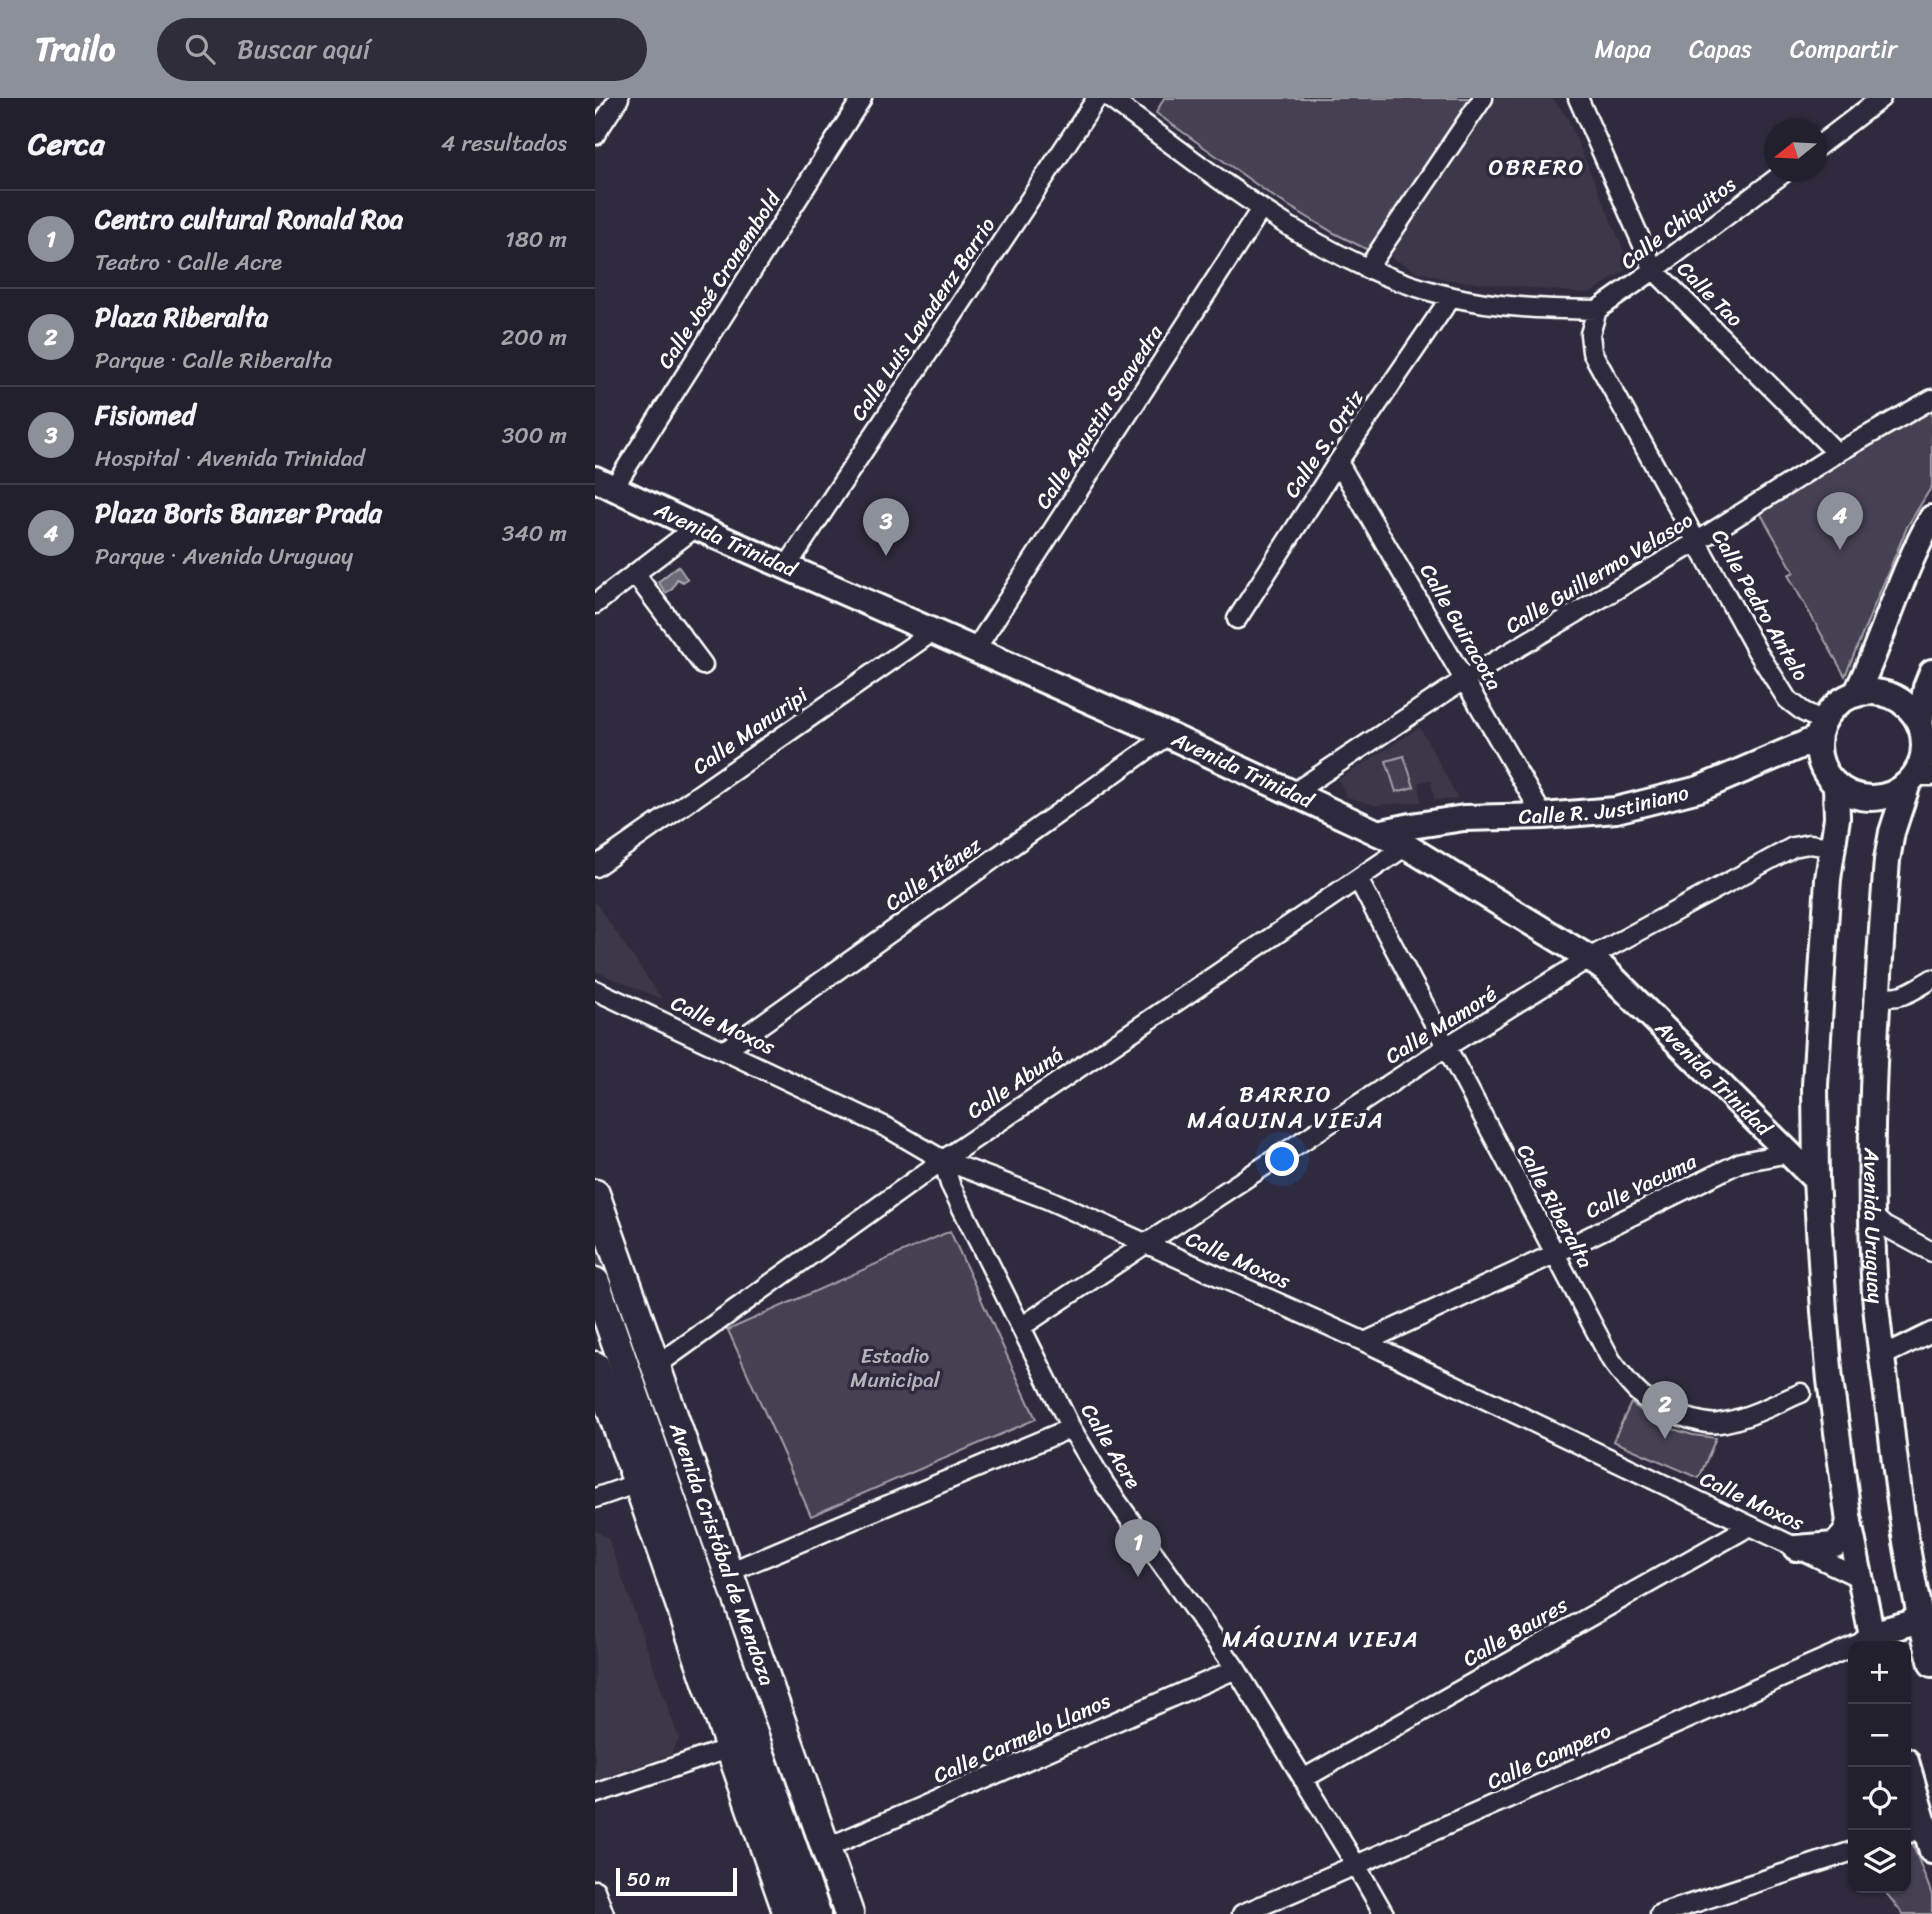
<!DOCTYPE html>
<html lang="es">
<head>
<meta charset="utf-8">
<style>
	:root { --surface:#23202e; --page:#2f2d3a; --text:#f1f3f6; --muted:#a3a3aa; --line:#403e4a; --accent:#8c9099 }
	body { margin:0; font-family:Sriracha,sans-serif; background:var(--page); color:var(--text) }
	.controls { position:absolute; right:21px; bottom:21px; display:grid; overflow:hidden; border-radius:14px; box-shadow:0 2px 5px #0004 }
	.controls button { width:63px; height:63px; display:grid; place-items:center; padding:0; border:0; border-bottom:2px solid var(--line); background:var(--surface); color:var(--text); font:35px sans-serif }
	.compass { position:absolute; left:1169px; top:21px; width:63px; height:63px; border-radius:50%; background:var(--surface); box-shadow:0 2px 5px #0004; rotate:252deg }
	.scale { position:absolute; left:21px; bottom:18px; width:121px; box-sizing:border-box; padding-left:7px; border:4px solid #fff; border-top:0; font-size:19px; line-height:24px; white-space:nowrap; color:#fff; -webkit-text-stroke:5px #2f2a3d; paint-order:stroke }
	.you { position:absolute; left:688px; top:1062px; width:24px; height:24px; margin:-18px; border:5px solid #fff; border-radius:50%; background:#1a73e8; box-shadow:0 0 0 10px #1a73e833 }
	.badge { display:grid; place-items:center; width:46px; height:46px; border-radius:50%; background:var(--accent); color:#fff; font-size:23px; font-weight:700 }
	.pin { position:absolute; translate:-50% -58px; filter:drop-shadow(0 2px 4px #0008) }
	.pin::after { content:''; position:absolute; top:37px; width:24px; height:21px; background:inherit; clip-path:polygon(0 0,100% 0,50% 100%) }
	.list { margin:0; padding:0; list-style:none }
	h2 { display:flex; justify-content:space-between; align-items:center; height:91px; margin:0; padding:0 28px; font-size:30px }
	h2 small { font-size:23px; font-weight:400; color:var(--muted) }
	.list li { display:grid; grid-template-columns:46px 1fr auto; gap:21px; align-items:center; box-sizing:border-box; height:98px; padding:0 28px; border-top:2px solid var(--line) }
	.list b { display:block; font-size:26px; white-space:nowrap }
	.list p { margin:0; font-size:23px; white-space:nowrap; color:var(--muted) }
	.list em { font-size:23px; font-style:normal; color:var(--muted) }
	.icon { flex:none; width:38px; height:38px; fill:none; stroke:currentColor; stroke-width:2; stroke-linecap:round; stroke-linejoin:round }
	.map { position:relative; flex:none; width:1337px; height:1816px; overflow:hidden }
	header { display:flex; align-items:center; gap:42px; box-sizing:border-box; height:98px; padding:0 35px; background:var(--accent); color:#fff }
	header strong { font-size:33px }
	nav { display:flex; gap:38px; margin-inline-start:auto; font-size:24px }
	.search { width:490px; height:63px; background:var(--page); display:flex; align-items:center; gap:18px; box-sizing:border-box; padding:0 24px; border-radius:38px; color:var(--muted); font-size:26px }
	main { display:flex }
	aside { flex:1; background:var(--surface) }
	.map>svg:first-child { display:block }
</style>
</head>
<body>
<header>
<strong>Trailo</strong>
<div class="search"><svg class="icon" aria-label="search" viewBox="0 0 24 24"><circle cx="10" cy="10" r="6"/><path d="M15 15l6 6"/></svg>Buscar aquí</div>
<nav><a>Mapa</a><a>Capas</a><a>Compartir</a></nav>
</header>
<main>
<aside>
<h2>Cerca<small>4 resultados</small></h2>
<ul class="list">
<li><span class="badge">1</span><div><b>Centro cultural Ronald Roa</b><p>Teatro · Calle Acre</p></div><em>180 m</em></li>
<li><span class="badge">2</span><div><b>Plaza Riberalta</b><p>Parque · Calle Riberalta</p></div><em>200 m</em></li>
<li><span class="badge">3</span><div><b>Fisiomed</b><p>Hospital · Avenida Trinidad</p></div><em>300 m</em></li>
<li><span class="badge">4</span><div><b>Plaza Boris Banzer Prada</b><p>Parque · Avenida Uruguay</p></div><em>340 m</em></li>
</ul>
</aside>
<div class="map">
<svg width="1337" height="1816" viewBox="0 0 1337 1816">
	<rect width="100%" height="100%" fill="#2f2a3d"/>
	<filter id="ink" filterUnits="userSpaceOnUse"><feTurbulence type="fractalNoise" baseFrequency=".0143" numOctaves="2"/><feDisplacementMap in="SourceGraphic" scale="14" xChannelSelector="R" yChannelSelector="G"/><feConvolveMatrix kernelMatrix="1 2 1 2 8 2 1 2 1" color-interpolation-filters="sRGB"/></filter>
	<g filter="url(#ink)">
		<path fill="#3c3749" d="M894 0H957L964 8 973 21 1034 165 1031 172 997 194 987 195 854 182 821 173 799 161 793 155Z
			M825 629 863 701 839 702 836 682 824 684 826 704 780 707 752 699 743 682Z
			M0 804 67 901 0 873Z
			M0 1432 13 1440 84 1641 75 1657 0 1683Z"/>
		<path fill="#464152" stroke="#a2a0a8" stroke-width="2" d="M569 0H880L775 153 739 135 679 99 561 15Z
			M1337 310V388L1312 429 1250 578 1193 477 1199 474 1163 411Z
			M809 658 819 689 801 694 791 663Z
			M0 1127 242 1816H229L60 1342 0 1166Z
			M355 1133 441 1321 216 1418 133 1232Z
			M1036 1305 1065 1327 1098 1337 1121 1340 1104 1380 1018 1343Z
			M1315 1739 1337 1797V1816H1308L1287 1790H1311V1741Z"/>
		<path fill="#6d6a77" stroke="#a7a6ad" stroke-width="2" d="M83 468 92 481 88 484 82 481 77 491 71 495 63 484Z"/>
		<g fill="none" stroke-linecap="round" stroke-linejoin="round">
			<g stroke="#fff" stroke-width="23">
				<path id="street" d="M514 0C619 76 725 168 854 198 902 210 953 211 1002 212
					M983 0 1059 172 1242 355
					M0 37 24 0
					M1222 49 1286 0
					M772 171 888 0
					M1002 212 995 236 997 254 1162 553 1192 601 1209 614 1228 623
					M1002 212 1059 172 1190 74
					M743 364 948 718
					M19 389 267 0
					M192 468 502 0
					M40 476 108 567
					M0 506 101 429
					M642 521 743 364 856 199
					M380 552 666 111
					M1320 678H1337
					M698 695 870 581 1101 444 1242 355 1337 301
					M0 769 337 534
					M763 781 1016 1262C1040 1295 1052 1308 1092 1320 1102 1323 1114 1327 1124 1325 1152 1321 1180 1306 1206 1295
					M0 892 293 1030 348 1062 452 1101 770 1244 1265 1480
					M1281 897C1306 903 1317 893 1337 881
					M130 952 573 637
					M348 1062 355 1086 476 1330 509 1385 641 1571 761 1767 789 1816
					M1277 1117 1289 1128 1337 1154
					M426 1229 552 1145 851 949 994 860 1198 749 1214 746 1238 749
					M770 1244 959 1156 1146 1064 1194 1055
					M1288 1258 1337 1234
					M61 1268 348 1062 811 748
					M0 1400 43 1385
					M134 1474 476 1330
					M708 1681 1155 1428
					M0 1696 135 1650
					M1311 1736 1330 1730
					M231 1750 641 1571
					M0 1792 9 1816
					M647 1816 761 1767 1265 1545 1276 1536
					M1065 1816 1258 1753"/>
			</g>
			<g stroke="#fff" stroke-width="30">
				<g id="secondary">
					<path id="s1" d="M0 381 101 429 573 637 811 748 994 860 1010 872 1221 1082"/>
					<circle cx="1276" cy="647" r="53"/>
					<path d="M1261 596C1289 539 1305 476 1337 420"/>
					<path d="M1325 627 1331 589 1337 574"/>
					<path d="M1241 687 1242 720 1233 781 1220 987 1221 1082 1229 1213 1235 1282 1254 1424 1279 1548"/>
					<path id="s2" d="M1312 688 1297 734 1292 762C1281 909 1271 1048 1280 1195 1283 1237 1290 1279 1295 1321 1304 1403 1315 1486 1337 1566"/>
					<path id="s3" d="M783 735 816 728 869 720 948 718 1021 712 1104 691 1223 640"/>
					<path d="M1201 1450 1240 1447 1250 1436 1254 1424"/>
					<path d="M1276 1536 1316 1525 1325 1516"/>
					<path d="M1311 1663 1337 1753"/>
				</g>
			</g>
			<g stroke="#fff" stroke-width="33">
				<g id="primary">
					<path id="s4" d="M0 1096 254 1816"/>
					<path d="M0 1184 221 1816"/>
					<path d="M0 1268 43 1385 193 1816"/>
				</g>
			</g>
			<use href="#street" stroke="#2f2a3d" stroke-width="18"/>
			<use href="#secondary" stroke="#2f2a3d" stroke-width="24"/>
			<use href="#primary" stroke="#2f2a3d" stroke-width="28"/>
		</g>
	</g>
	<g text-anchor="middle" stroke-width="7" stroke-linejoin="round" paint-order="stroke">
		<g font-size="21" fill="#fff" stroke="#2f2a3d">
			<text transform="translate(1083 125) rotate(-37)" y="7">Calle Chiquitos</text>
			<text transform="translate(124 182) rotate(-57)" y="7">Calle José Cronembold</text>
			<text transform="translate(1115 196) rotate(45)" y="7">Calle Tao</text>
			<text transform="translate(328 221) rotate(-56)" y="7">Calle Luis Lavadenz Barrio</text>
			<text transform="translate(504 319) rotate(-57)" y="7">Calle Agustin Saavedra</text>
			<text transform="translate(729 346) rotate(-56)" y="7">Calle S. Ortiz</text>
			<text dy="7" stroke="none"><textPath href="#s1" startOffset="144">Avenida Trinidad</textPath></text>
			<text transform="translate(1004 475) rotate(-31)" y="7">Calle Guillermo Velasco</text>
			<text transform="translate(1165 507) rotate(60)" y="7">Calle Pedro Antelo</text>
			<text transform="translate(866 529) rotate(60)" y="7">Calle Guiracota</text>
			<text transform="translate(155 633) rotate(-35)" y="7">Calle Manuripi</text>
			<text dy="7" stroke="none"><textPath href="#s1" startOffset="710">Avenida Trinidad</textPath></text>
			<text dy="7" stroke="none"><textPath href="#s3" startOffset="228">Calle R. Justiniano</textPath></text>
			<text transform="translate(338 776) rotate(-35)" y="7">Calle Iténez</text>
			<text transform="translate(128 927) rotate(25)" y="7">Calle Moxos</text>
			<text transform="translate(846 927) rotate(-32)" y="7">Calle Mamoré</text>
			<text dy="7" stroke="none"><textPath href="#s1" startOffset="1278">Avenida Trinidad</textPath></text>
			<text transform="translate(420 985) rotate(-34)" y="7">Calle Abuná</text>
			<text transform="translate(1046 1088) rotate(-26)" y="7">Calle Yacuma</text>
			<text transform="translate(960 1108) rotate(62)" y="7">Calle Riberalta</text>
			<text dy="7" stroke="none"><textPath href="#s2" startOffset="443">Avenida Uruguay</textPath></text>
			<text transform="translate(643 1162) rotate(24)" y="7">Calle Moxos</text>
			<text transform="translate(516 1348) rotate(59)" y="7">Calle Acre</text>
			<text transform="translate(1157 1403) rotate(25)" y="7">Calle Moxos</text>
			<text dy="7" stroke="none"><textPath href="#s4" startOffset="382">Avenida Cristóbal de Mendoza</textPath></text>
			<text transform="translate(920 1534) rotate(-30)" y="7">Calle Baures</text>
			<text transform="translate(427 1640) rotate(-24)" y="7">Calle Carmelo Llanos</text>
			<text transform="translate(954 1658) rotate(-24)" y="7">Calle Campero</text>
		</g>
		<g font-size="21" fill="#b5b3ba" stroke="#2f2a3d">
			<text x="300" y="1265">Estadio<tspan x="300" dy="24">Municipal</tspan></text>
		</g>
		<g font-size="23" letter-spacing="2" fill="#fff" stroke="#2f2a3d">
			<text x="942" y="77">OBRERO</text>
			<text x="691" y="1004">BARRIO<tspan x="691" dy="26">MÁQUINA VIEJA</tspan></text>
			<text x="726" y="1549">MÁQUINA VIEJA</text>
		</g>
	</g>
</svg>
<div class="controls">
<button>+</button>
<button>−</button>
<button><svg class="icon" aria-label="locate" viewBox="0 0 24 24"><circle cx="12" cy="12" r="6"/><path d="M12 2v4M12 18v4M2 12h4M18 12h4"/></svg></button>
<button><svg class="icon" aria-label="layers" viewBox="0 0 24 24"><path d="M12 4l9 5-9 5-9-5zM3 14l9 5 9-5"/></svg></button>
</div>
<svg class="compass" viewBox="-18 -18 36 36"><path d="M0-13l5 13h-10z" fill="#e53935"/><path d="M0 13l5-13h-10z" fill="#a3a3aa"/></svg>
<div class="scale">50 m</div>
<div class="you"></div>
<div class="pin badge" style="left:543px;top:1479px">1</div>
<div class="pin badge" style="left:1070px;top:1341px">2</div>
<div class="pin badge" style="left:291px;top:458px">3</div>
<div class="pin badge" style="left:1245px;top:452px">4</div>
</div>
</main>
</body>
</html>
